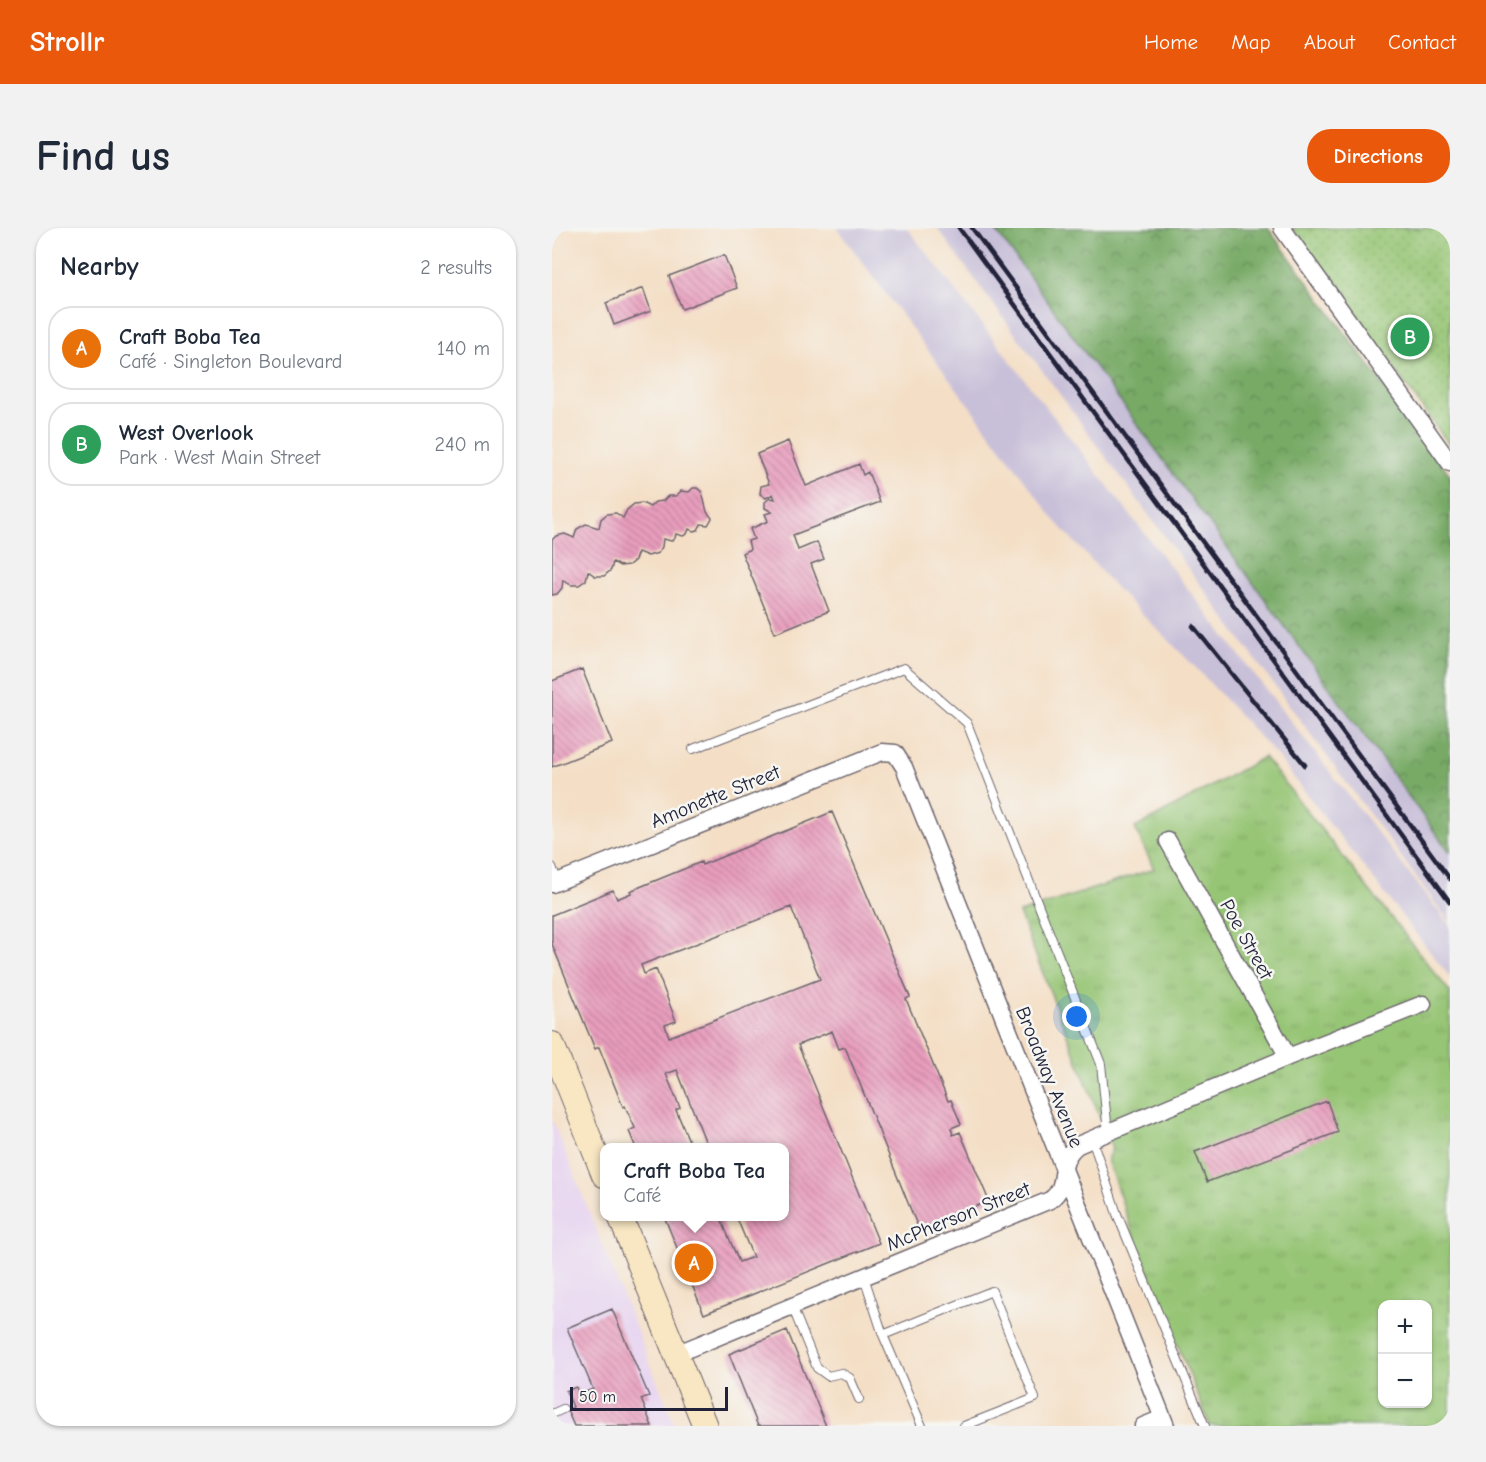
<!DOCTYPE html>
<html lang="en">
<head>
<meta charset="utf-8">
<style>
	:root { --surface:#fff; --page:#f2f2f3; --text:#1f2937; --muted:#747a83; --line:#e0e1e3; --accent:#ea580c }
	body { margin:0; font-family:"Comic Neue",sans-serif; background:var(--page); color:var(--text) }
	.controls { position:absolute; right:18px; bottom:18px; display:grid; overflow:hidden; border-radius:12px; box-shadow:0 2px 4px #0004 }
	.controls button { width:54px; height:54px; display:grid; place-items:center; padding:0; border:0; border-bottom:2px solid var(--line); background:var(--surface); color:var(--text); font:30px sans-serif }
	.scale { position:absolute; left:18px; bottom:15px; width:158px; box-sizing:border-box; padding-left:6px; border:3px solid #22223b; border-top:0; font-size:16px; line-height:21px; white-space:nowrap; color:#22223b; -webkit-text-stroke:4px #f6f6f2; paint-order:stroke }
	.you { position:absolute; left:525px; top:789px; width:21px; height:21px; margin:-15px; border:4px solid #fff; border-radius:50%; background:#1a73e8; box-shadow:0 0 0 9px #1a73e833 }
	.badge { display:grid; place-items:center; width:39px; height:39px; border-radius:50%; background:var(--accent); color:#fff; font-size:20px; font-weight:700 }
	.pin { position:absolute; translate:-50% -50%; border:3px solid #fff; box-shadow:0 2px 6px #0006 }
	.popup { position:absolute; left:48px; top:915px; width:189px; height:78px; box-sizing:border-box; display:grid; place-content:center; border-radius:12px; background:var(--surface); filter:drop-shadow(0 2px 4px #0005); font-size:20px; white-space:nowrap; color:var(--muted) }
	.popup b { font-size:22px; color:var(--text) }
	.popup::after { content:''; position:absolute; left:50%; top:100%; margin-left:-12px; border:12px solid transparent; border-top-color:var(--surface) }
	.list { margin:0; padding:0; list-style:none }
	h2 { display:flex; justify-content:space-between; align-items:center; height:78px; margin:0; padding:0 24px; font-size:26px }
	h2 small { font-size:20px; font-weight:400; color:var(--muted) }
	.list li { display:grid; grid-template-columns:39px 1fr auto; gap:18px; align-items:center; box-sizing:border-box; height:84px; margin:0 12px 12px; padding:0 12px; border:2px solid var(--line); border-radius:24px }
	.list b { display:block; font-size:22px; white-space:nowrap }
	.list p { margin:0; font-size:20px; white-space:nowrap; color:var(--muted) }
	.list em { font-size:20px; font-style:normal; color:var(--muted) }
	.map { position:relative; flex:none; width:898px; height:1198px; overflow:hidden; border-radius:24px }
	header { display:flex; align-items:center; gap:36px; box-sizing:border-box; height:84px; padding:0 30px; background:var(--accent); color:#fff }
	header strong { font-size:28px }
	nav { display:flex; gap:33px; margin-inline-start:auto; font-size:21px }
	.intro { display:flex; align-items:center; justify-content:space-between; box-sizing:border-box; height:144px; padding:0 36px }
	h1 { margin:0; font-size:42px }
	.button { padding:15px 27px; border-radius:24px; background:var(--accent); color:#fff; font-size:21px; font-weight:700 }
	main { display:flex; gap:36px; padding:0 36px }
	aside { flex:1; background:var(--surface); border-radius:24px; box-shadow:0 2px 4px #0004 }
	.map>svg:first-child { display:block }
</style>
</head>
<body>
<header>
<strong>Strollr</strong>
<nav><a>Home</a><a>Map</a><a>About</a><a>Contact</a></nav>
</header>
<div class="intro"><h1>Find us</h1><a class="button">Directions</a></div>
<main>
<aside>
<h2>Nearby<small>2 results</small></h2>
<ul class="list">
<li><span class="badge" style="background:#e8710a">A</span><div><b>Craft Boba Tea</b><p>Café · Singleton Boulevard</p></div><em>140 m</em></li>
<li><span class="badge" style="background:#2e9e5b">B</span><div><b>West Overlook</b><p>Park · West Main Street</p></div><em>240 m</em></li>
</ul>
</aside>
<div class="map">
<svg width="898" height="1198" viewBox="0 0 898 1198">
	<defs>
		<pattern id="grass-tufts" width="24" height="20" patternUnits="userSpaceOnUse" patternTransform="scale(1.5)"><rect width="24" height="20" fill="#96c574"/><path d="M3 7l-1-3M5 7V3M7 7l1-3M15 17l-1-3M17 17v-4M19 17l1-3" fill="none" stroke="#81a965"/></pattern>
		<pattern id="forest-crowns" width="20" height="18" patternUnits="userSpaceOnUse" patternTransform="scale(1.5)"><rect width="20" height="18" fill="#78aa66"/><path d="M2 6a3 3 0 1 1 6 0M12 15a3 3 0 1 1 6 0" fill="none" stroke="#628a55"/></pattern>
		<pattern id="park-dots" width="8" height="8" patternUnits="userSpaceOnUse" patternTransform="scale(1.5)"><rect width="8" height="8" fill="#96c574"/><path d="M2 2h.1M6 6h.1" fill="none" stroke="#81a965" stroke-width="1.8" stroke-linecap="round"/></pattern>
		<pattern id="building-back-hatch" width="6" height="6" patternUnits="userSpaceOnUse" patternTransform="scale(1.5)"><rect width="6" height="6" fill="#e99dbd"/><path d="M-1 5l2 2M0 0l6 6M5-1l2 2" fill="none" stroke="#bc809b"/></pattern>
	</defs>
	<rect width="100%" height="100%" fill="#f6f6f2"/>
	<filter id="ink" filterUnits="userSpaceOnUse"><feTurbulence type="fractalNoise" baseFrequency=".0167" numOctaves="2"/><feDisplacementMap in="SourceGraphic" scale="12" xChannelSelector="R" yChannelSelector="G"/><feConvolveMatrix kernelMatrix="1 2 1 2 8 2 1 2 1" color-interpolation-filters="sRGB"/></filter>
	<filter id="wash" filterUnits="userSpaceOnUse"><feTurbulence type="fractalNoise" baseFrequency=".008" numOctaves="4" result="noise"/><feDisplacementMap in="SourceGraphic" scale="24" xChannelSelector="R" yChannelSelector="G"/><feGaussianBlur stdDeviation="1.35" result="paint"/><feColorMatrix in="noise" values="0 0 0 0 0 0 0 0 0 0 0 0 0 0 0 0 0 1.4 0 .05"/><feComposite in="paint" operator="in"/></filter>
	<g filter="url(#wash)">
		<rect width="100%" height="100%" fill="#f4dfc6"/>
		<path fill="#e6d2f0" d="M0 891 123 1198H0Z"/>
		<path fill="#c8bfd8" d="M285 0H355L898 698V749L725 528 646 442 566 362 501 290Z
			M385 0H539L898 508V695Z"/>
		<path fill="url(#grass-tufts)" stroke="#5c7458" stroke-width="1.5" fill-rule="evenodd" d="M712 529 898 764V1198H658L581 1005 555 932 560 920 467 685 602 641 583 600ZM830 1076H876V1176H830Z"/>
		<path fill="url(#forest-crowns)" stroke="#4d6650" stroke-width="1.5" d="M442 0H716L898 247V625Z"/>
		<path fill="url(#park-dots)" stroke="#5c7458" stroke-width="1.5" d="M740 0H898V218Z"/>
		<g id="blocks">
			<path fill="url(#building-back-hatch)" fill-rule="evenodd" d="M172 27 185 60 130 81 117 48Z
				M91 60 99 83 62 97 54 75Z
				M236 213 254 258 307 236 311 247 316 244 328 274 241 307 246 322 265 314 272 331 259 336 277 383 223 405 190 325 198 321 196 313 202 311 198 301 216 293 213 286 220 284 213 280V274L218 270 223 271 221 266 214 270 208 266 209 258 217 256 205 226Z
				M141 260H145L150 264 155 284 160 290 156 297 149 296 146 302 141 303 137 301 135 306 131 308 124 306 123 310 119 313 111 311 110 319 106 325 96 328 86 324 83 332 77 337 68 338 61 334 59 342 52 348H43L36 343 34 352 27 357H19L11 352 10 360 5 366 0 367V312L4 308 13 306 22 310 25 301 34 296 47 300 49 291 55 286 64 285 71 290 75 282 82 276 90 275 98 279 103 274 111 273 116 268H124L129 263 137 264Z
				M30 441 60 515 0 539V453Z
				M280 584 358 769 354 771 396 873 399 872 409 896 399 900 401 907 408 904 437 973 367 1002 293 819 287 821 280 803 246 817 327 1015 152 1086 112 988H168L187 1034 201 1029 184 988H232V920H156L125 842 114 846 128 880 124 882 140 920H84L77 903 83 900 73 878 71 879 47 819 43 821 0 716V687L61 662 65 671 79 665 78 663 149 634 150 637ZM239 679 268 751 117 809 113 797 124 793 104 741 92 746 89 737Z
				M775 873 786 904 655 954 643 924Z
				M60 1081 97 1168 89 1171 100 1198H22L15 1182 21 1179 14 1163 24 1159 27 1167 41 1161 15 1100Z
				M235 1102 274 1198H206L177 1126Z"/>
		</g>
	</g>
	<g filter="url(#ink)">
		<use href="#blocks" fill-opacity="0" stroke="#6c646c" stroke-width="1.5"/>
		<g fill="none" stroke-linecap="round" stroke-linejoin="round">
			<g stroke="#6c646c" stroke-width="10">
				<path id="lane" d="M141 521 352 440 415 495 549 836 556 904
					M0 639 6 654
					M540 911 565 986 653 1198
					M312 1049 331 1107 370 1198
					M240 1078 265 1140 276 1148 289 1145 298 1150 307 1171
					M331 1107 440 1063 483 1170 412 1198
					M0 1186 11 1181"/>
			</g>
			<g stroke="#6c646c" stroke-width="19">
				<path id="street" d="M730 0 898 235
					M616 613 736 829
					M0 656 330 524 343 525 352 539 614 1198
					M124 1126 498 972C520 956 502 935 526 917L736 829 871 776
					M591 1198 611 1190"/>
			</g>
			<g stroke="#6c646c" stroke-width="26">
				<path id="secondary" d="M0 816 52 947
					M68 988 153 1198"/>
			</g>
			<use href="#lane" stroke="#fff" stroke-width="8"/>
			<use href="#street" stroke="#fff" stroke-width="16"/>
			<use href="#secondary" stroke="#f9e7c3" stroke-width="24"/>
			<path stroke="#22223b" stroke-width="4.5" d="M407 0 898 674
				M420 0 898 651
				M641 398 753 537"/>
		</g>
	</g>
	<g text-anchor="middle" stroke-width="5" stroke-linejoin="round" paint-order="stroke">
		<g font-size="20" fill="#22223b" stroke="#f6f6f2">
			<text transform="translate(163 568) rotate(-22)" y="7">Amonette Street</text>
			<text transform="translate(695 711) rotate(61)" y="7">Poe Street</text>
			<text transform="translate(498 849) rotate(68)" y="7">Broadway Avenue</text>
			<text transform="translate(406 988) rotate(-22)" y="7">McPherson Street</text>
		</g>
	</g>
</svg>
<div class="controls">
<button>+</button>
<button>−</button>
</div>
<div class="scale">50 m</div>
<div class="you"></div>
<div class="pin badge" style="left:142px;top:1035px;background:#e8710a">A</div>
<div class="popup"><b>Craft Boba Tea</b>Café</div>
<div class="pin badge" style="left:858px;top:109px;background:#2e9e5b">B</div>
</div>
</main>
</body>
</html>
